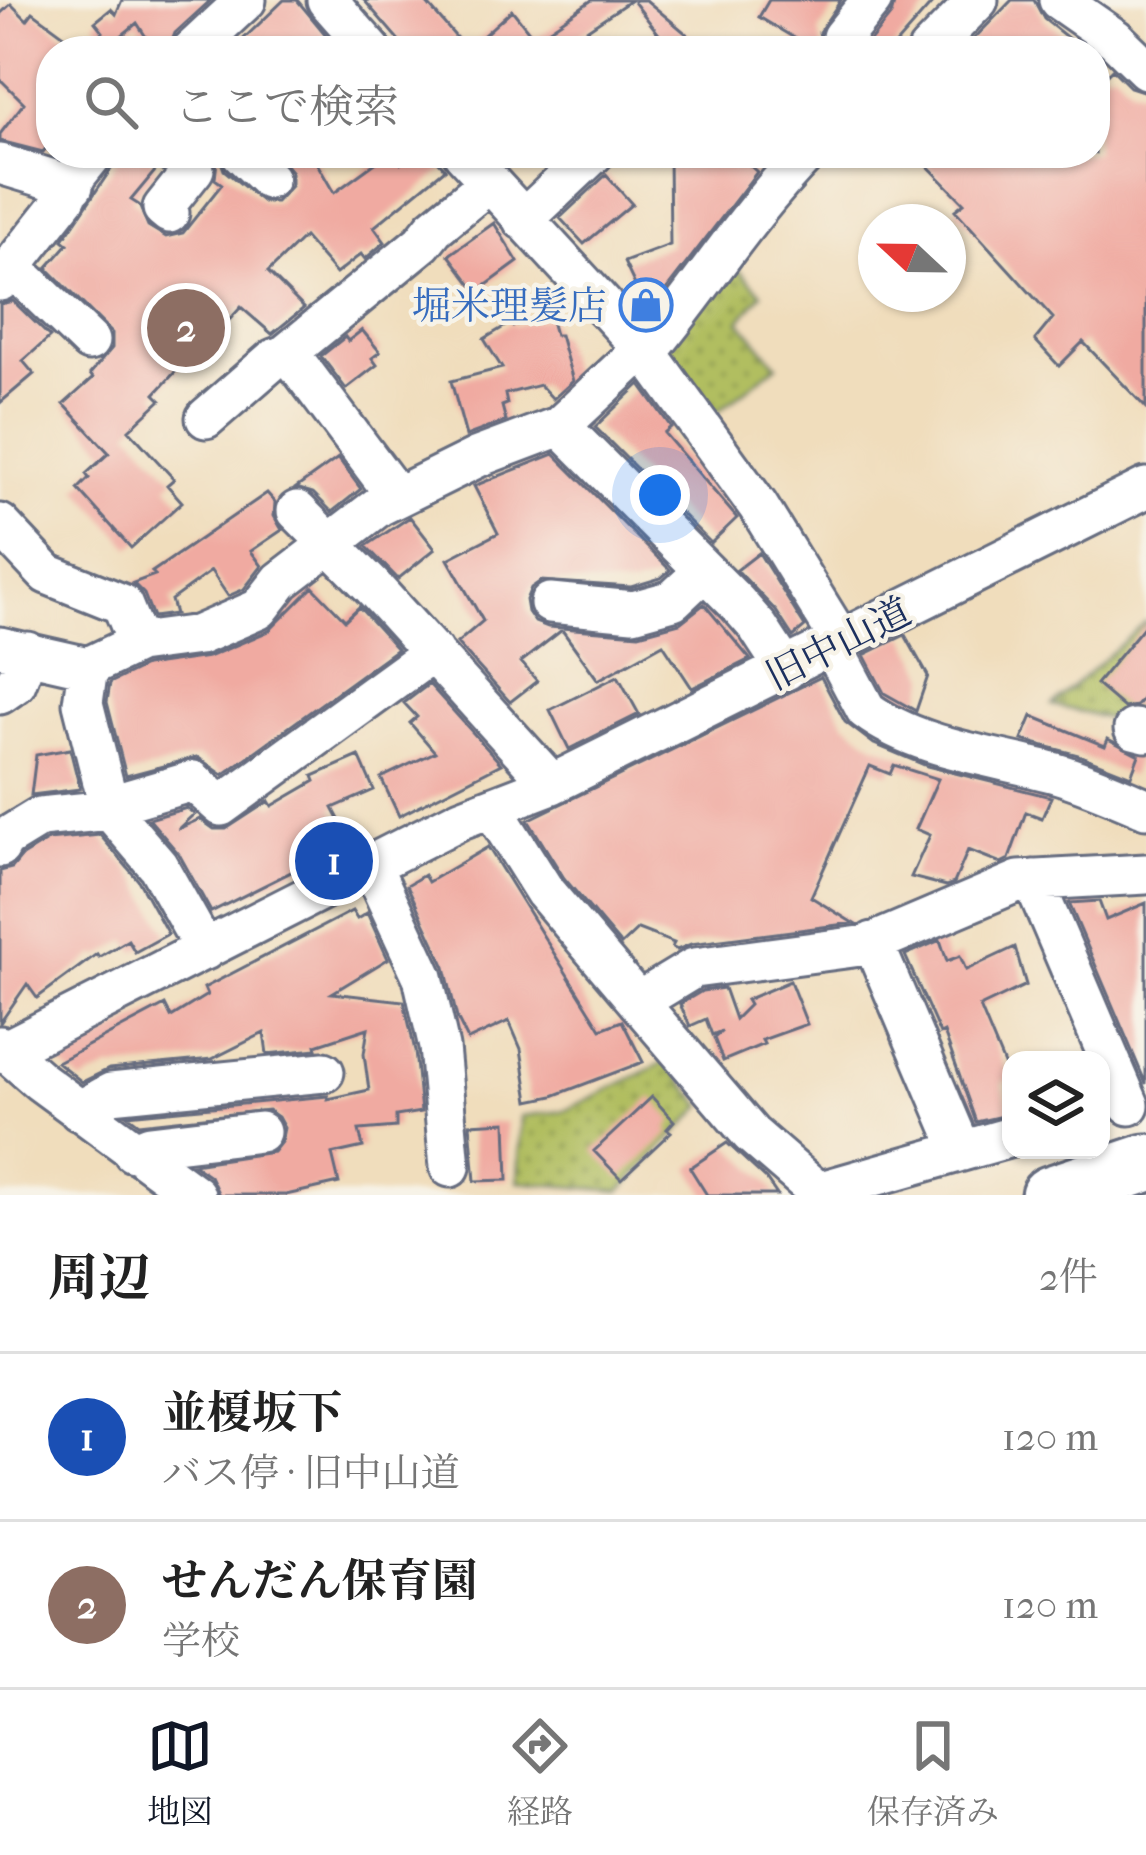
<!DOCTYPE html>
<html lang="ja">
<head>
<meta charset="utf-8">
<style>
	:root { --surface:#fff; --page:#f2f2f2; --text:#222; --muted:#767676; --line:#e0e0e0; --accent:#111827 }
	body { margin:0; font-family:"IM FELL French Canon","Noto Serif JP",serif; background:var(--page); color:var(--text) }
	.controls { position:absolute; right:36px; bottom:36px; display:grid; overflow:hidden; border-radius:24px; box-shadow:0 3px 9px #0004 }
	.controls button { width:108px; height:108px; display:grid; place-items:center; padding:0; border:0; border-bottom:3px solid var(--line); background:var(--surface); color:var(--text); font:60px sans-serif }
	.compass { position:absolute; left:858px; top:204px; width:108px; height:108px; border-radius:50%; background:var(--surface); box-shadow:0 3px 9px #0004; rotate:292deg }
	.you { position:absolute; left:660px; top:495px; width:42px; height:42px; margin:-30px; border:9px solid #fff; border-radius:50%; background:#1a73e8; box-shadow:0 0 0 18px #1a73e833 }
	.badge { display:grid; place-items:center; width:78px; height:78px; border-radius:50%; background:var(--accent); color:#fff; font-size:39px; font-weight:700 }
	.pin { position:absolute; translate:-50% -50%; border:6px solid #fff; box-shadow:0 3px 12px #0006 }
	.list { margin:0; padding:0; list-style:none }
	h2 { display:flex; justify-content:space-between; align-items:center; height:156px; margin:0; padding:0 48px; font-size:51px }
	h2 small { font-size:39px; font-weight:400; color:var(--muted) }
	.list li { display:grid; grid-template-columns:78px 1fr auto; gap:36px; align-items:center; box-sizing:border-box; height:168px; padding:0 48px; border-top:3px solid var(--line) }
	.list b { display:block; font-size:45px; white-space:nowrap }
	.list p { margin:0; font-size:39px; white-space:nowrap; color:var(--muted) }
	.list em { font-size:39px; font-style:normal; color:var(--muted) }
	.icon { flex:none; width:66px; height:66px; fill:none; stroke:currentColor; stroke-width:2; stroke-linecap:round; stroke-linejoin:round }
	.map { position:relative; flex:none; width:1146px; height:1195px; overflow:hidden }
	.search { position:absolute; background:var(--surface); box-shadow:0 3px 9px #0004; left:36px; right:36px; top:36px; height:132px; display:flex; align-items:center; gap:30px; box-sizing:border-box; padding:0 42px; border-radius:48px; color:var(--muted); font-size:45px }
	.sheet { height:492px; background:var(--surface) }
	nav { display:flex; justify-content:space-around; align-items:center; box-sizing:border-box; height:168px; border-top:3px solid var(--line); background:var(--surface); font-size:33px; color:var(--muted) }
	nav a { display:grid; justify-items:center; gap:6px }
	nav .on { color:var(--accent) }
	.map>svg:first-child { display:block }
</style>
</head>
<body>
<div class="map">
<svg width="1146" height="1195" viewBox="0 0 1146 1195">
	<defs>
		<pattern id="grass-dots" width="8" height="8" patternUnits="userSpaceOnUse" patternTransform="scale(3)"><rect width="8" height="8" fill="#b1be61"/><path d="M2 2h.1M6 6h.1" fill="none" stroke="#8f9b53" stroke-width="1.8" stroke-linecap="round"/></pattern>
	</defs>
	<rect width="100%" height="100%" fill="#f7f3e8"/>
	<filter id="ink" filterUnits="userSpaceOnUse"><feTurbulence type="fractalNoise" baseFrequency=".00833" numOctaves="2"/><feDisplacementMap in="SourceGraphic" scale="24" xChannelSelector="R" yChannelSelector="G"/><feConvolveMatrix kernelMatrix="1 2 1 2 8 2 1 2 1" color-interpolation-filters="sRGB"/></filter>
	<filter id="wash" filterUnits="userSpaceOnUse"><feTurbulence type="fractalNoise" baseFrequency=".004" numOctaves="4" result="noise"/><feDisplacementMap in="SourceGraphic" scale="48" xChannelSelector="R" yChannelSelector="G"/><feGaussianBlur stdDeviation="2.7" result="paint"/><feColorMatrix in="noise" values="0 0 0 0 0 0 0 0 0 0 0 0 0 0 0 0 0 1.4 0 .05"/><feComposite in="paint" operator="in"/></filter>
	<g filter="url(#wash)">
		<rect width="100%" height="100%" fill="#f0ddbc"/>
		<path fill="url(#grass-dots)" stroke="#667660" stroke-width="3" d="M727 258 762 293 740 321 777 365 705 422 655 352Z
			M1146 622V728L1052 705Z
			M665 1062 703 1106 620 1191 518 1182 521 1116 564 1111Z"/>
		<g id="blocks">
			<path fill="#f0aaa1" d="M122 0H211L175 33 168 51H155L137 23 103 51H89L103 32 95 22 111 9 116 14Z
				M284 0H297L326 35 310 51H231Z
				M364 0H424L467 50 512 10 535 39 592 0H631L555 51H408Z
				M636 0H646L707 51H649L661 37 634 2Z
				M769 0H841L819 32 823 51H789L796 39 759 17Z
				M895 0H935L890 51H862L891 15Z
				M1012 0H1034L1044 19 1084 51H962Z
				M11 4 27 20 33 12 86 51H51V142L43 152 0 141V134L24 103 0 79V14Z
				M1095 62 1107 74 1112 69 1130 87 1146 92V408L1083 342 1059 366 1035 340 1053 318 955 210 964 203 915 153H1095Z
				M122 153H149L156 170 131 200 139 205 148 226 166 237 183 233 222 184 215 179 217 161 211 153H218L224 170 263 202H276L291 186V171L276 153H311L334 193 389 153 401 163 413 153H431L445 169 374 227 385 242 365 259 361 254 336 274 304 237 268 272 304 308 272 334 241 307 212 339 208 336 155 394 161 400 129 430 174 479 167 485 182 502 131 548 78 489 89 478 86 474 109 453 64 404 93 378 90 374 112 348V333L47 268 68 244 63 240Z
				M669 153H736L757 172 646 316 626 295 635 285 624 262 670 245Z
				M606 175 632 204 584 244 560 218Z
				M494 223 518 262 477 292 449 255Z
				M13 301 50 337 23 361 34 374 0 403V304Z
				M550 317 555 335H560L573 381 553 399 540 385 505 394 507 404 502 406 506 421 466 436 451 381 502 368 484 339 512 322 513 326Z
				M362 330 380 352 372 358 377 365 346 389 321 356 345 337 348 341Z
				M640 384 671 427 664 433 737 518 711 543 595 427Z
				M554 454 670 570 661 578 631 587 541 581 531 588 526 600 528 612 535 622 548 627 639 634 680 623 704 604 750 659 692 688 663 644 598 680 562 630 521 662 537 681 510 702 457 643 483 621 448 559 498 533 474 486Z
				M338 458 361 489 332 512 313 493 296 488Z
				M267 493 275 502 274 516 282 530 251 551 262 566 244 589 228 596 211 571 171 600 175 614 153 617 144 594 133 583 155 575 152 572Z
				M410 517 435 549 398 579 366 546Z
				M759 553 805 627 793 637 776 611 737 570Z
				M313 587 345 620 359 607 397 649 223 775 197 757 126 776 107 702 110 683 145 666 208 657 269 631Z
				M1146 624V694L1136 706 1124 708 1096 684Z
				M905 635 928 676 916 711 884 693 864 655Z
				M618 676 639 714 569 749 550 710Z
				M821 677 845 722 874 744 927 766 1051 797 1042 818 1026 812 1009 859 1001 863 968 850 954 883 946 886 911 877 930 835 916 829 938 779 894 765 890 774 870 766 811 897 853 923 691 944 677 950 672 947 674 943 638 929 621 945 564 878 528 820Z
				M429 684 501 764 399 816 381 778 435 752 410 723 417 717 404 703Z
				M1032 716 1105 746 1108 739 1139 755 1131 776 1078 755 1022 740Z
				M70 749 80 789 31 795 36 755Z
				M359 756 374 790 333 808 351 842 211 912 179 854 149 819 187 808 194 814 178 829 200 819 214 829H226L269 801 272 806 315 781 313 776Z
				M100 835 138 880 168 934 135 952 128 940 99 957 97 954 37 998 27 984 0 1023V871L12 868 22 856 48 840Z
				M488 847 601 1029 622 1021 643 1062 553 1096 529 1101 521 1049 509 1021 468 1040 457 1018 445 967 407 885 424 875 428 882Z
				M1099 901 1106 920 1146 903V1084L1069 903Z
				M352 911 357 919 367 913 388 959 332 993 404 1001 415 1051 421 1112 396 1116V1127L359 1130 363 1147 332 1154 339 1183 286 1195H219L210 1176 193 1164 273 1152 281 1142 284 1128 278 1117 268 1110 139 1124 127 1115 328 1096V1099L369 1090 364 1054 368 1028 316 1045 317 1049 267 1054 264 1033 212 1059 109 1069 82 1082 57 1062 165 1005 171 1017 207 995 204 988Z
				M940 940 947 961 960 956 966 970 1015 947 1026 985 980 1007 1010 1079 1002 1083 1011 1114 976 1122 944 1032 940 1034 905 955Z
				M790 981 807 1024 762 1040 764 1044 723 1061 714 1038 722 1031 712 1035 706 1019 690 1026 680 1004 702 991 724 988 735 1019 749 1005 746 1000Z
				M652 1097 674 1121 667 1129 671 1132 621 1179 594 1151Z
				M506 1122 508 1180 475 1181 470 1124Z
				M727 1143 766 1179 777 1195H707L690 1168Z"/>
		</g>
	</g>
	<g filter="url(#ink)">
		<use href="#blocks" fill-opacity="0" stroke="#666c7f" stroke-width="3"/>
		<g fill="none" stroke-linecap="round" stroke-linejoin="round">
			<g stroke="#666c7f" stroke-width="45">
				<path id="minor" d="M327 0 372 51
					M1059 0 1115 39 1146 69
					M842 37 872 0
					M191 51 246 0
					M928 51 978 0
					M241 153 268 179
					M463 153 647 353 758 506 841 641
					M0 164 73 186
					M169 213 163 208 194 169 173 153
					M523 220 594 153
					M11 266 89 341
					M0 281 65 199 77 174 94 153
					M289 353 391 489 394 498
					M206 418 274 359 285 355 422 243 434 228 490 182
					M297 511 372 586 552 784
					M0 524 47 574 122 604 138 643
					M550 603 633 611 673 600 704 571
					M832 646 866 710C919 750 997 756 1059 774 1089 783 1118 796 1146 808
					M0 647 88 667
					M786 670 758 627 737 603 560 426 635 356 647 353C702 287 747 214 807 153
					M0 694 16 683 28 652
					M1134 729 1146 732
					M492 808 545 892 661 1029 751 1134 818 1192 1011 1137
					M0 847 4 839 40 817 110 810 121 802 193 781 221 806 433 652
					M371 865 423 977 439 1047 450 1167
					M1033 880 1129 1105
					M873 942 962 1151
					M205 950 158 866 110 810 83 703 88 667 138 643 199 635 259 609 281 581 379 506 478 457 560 426
					M638 1002 694 968 868 945 1019 881 1146 874
					M0 1046 40 1081 195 1195
					M0 1053 461 819 552 784 1146 488
					M79 1111 111 1093 324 1072
					M133 1152 150 1145 260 1132"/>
			</g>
			<g stroke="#666c7f" stroke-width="63">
				<path id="highway" d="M1050 1195 1146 1163"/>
			</g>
			<use href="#minor" stroke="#fff" stroke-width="39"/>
			<use href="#highway" stroke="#fff" stroke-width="57"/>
		</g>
	</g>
	<defs>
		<g id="shop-ring" transform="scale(2.7)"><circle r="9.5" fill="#f7f3e8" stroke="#3f7fe0" stroke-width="1.5"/><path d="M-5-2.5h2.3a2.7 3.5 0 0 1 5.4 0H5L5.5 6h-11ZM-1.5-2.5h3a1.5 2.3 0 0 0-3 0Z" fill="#3f7fe0"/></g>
	</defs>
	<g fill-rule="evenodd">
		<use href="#shop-ring" x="646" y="305"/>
	</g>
	<g text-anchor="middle" stroke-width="9" stroke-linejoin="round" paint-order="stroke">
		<g font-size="39" fill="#366cbe" stroke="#f7f3e8" text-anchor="end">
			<text x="607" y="319">堀米理髪店</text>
		</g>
		<g font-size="39" fill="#1b2f5e" stroke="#f7f3e8">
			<text transform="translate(838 643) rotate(-27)" y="14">旧中山道</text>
		</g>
	</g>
</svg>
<div class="controls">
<button><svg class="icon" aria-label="layers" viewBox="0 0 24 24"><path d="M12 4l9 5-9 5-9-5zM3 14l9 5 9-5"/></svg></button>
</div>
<svg class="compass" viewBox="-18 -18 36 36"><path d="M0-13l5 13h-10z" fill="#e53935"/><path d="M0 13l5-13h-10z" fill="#767676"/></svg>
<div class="you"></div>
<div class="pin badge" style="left:334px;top:861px;background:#1a4fb4">1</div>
<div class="pin badge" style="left:186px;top:328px;background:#8d6e63">2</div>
<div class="search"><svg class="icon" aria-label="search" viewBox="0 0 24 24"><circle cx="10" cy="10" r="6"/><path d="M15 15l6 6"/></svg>ここで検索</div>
</div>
<section class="sheet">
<h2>周辺<small>2件</small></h2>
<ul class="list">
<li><span class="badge" style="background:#1a4fb4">1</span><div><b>並榎坂下</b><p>バス停 · 旧中山道</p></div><em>120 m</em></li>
<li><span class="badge" style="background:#8d6e63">2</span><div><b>せんだん保育園</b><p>学校</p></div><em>120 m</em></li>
</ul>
</section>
<nav>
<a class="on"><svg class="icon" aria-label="map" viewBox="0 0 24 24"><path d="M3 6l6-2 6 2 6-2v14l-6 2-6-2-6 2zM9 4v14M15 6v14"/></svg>地図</a>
<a><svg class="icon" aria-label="directions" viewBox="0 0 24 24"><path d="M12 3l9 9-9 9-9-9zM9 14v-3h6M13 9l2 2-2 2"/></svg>経路</a>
<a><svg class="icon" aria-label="saved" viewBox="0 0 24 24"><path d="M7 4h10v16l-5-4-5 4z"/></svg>保存済み</a>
</nav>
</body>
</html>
